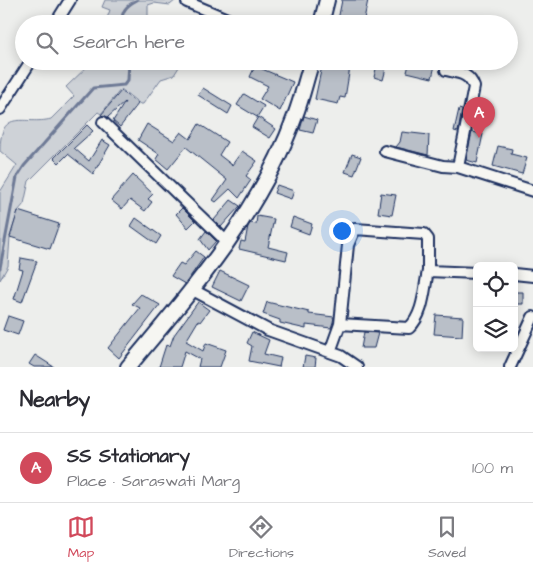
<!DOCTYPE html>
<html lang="en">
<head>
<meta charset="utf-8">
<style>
	:root { --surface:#fff; --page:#f2f2f3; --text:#2b2b33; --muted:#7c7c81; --line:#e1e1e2; --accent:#d1495b }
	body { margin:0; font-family:"Architects Daughter",sans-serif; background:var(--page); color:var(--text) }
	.controls { position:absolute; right:15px; bottom:15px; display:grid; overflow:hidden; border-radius:8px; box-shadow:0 2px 12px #0003 }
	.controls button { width:45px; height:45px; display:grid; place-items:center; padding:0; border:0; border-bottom:1px solid var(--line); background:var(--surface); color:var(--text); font:25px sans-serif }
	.you { position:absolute; left:341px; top:230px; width:18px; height:18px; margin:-12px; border:4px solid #fff; border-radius:50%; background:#1a73e8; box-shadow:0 0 0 8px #1a73e833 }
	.badge { display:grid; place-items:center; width:32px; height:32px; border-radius:50%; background:var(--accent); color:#fff; font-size:16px; font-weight:700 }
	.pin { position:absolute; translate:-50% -41px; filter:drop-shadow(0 1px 2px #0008) }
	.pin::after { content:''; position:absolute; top:26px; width:18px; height:15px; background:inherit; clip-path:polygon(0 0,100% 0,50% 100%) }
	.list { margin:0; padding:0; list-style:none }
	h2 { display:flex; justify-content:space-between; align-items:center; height:65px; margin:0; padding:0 20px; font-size:21px }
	h2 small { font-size:16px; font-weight:400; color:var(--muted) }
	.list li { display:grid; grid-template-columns:32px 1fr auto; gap:15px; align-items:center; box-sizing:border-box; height:70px; padding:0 20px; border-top:1px solid var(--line) }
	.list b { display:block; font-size:19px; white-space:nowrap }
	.list p { margin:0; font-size:16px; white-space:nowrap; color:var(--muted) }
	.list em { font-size:16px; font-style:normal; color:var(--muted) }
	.icon { flex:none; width:28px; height:28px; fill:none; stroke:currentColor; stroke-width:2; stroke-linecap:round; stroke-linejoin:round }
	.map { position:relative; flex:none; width:533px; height:367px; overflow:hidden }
	.search { position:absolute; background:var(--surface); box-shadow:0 2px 12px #0003; left:15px; right:15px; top:15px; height:55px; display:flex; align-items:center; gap:12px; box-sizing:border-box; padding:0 18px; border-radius:28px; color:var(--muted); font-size:19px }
	.sheet { height:135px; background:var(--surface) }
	nav { display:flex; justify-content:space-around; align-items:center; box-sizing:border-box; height:70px; border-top:1px solid var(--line); background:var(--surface); font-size:14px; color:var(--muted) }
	nav a { display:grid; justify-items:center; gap:2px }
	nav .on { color:var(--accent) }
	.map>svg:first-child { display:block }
</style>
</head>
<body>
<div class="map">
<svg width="533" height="367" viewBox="0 0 533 367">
	<rect width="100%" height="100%" fill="#edeeec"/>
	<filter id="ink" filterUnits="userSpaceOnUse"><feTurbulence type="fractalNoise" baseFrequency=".02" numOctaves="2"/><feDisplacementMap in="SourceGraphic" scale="10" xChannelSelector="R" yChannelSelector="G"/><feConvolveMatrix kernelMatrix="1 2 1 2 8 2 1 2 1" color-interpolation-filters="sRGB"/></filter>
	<g filter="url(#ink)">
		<path fill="#ced2d7" stroke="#74809a" d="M105 0H176L170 5 154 3 148 5V20L155 24H108L106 21 110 10 102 7Z
			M109 61H179V67L174 75 161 79 143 104H140L121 89 101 114 98 112 29 181 24 204 18 211 10 237 8 266 0 280V192L17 165 0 151C0 106 25 126 51 119L74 96 66 87 91 63 108 66Z"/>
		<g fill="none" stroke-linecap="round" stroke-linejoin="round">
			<path stroke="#6e7a96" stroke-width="3" d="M122 24C121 11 126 6 137 0
				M0 268 17 177 24 166 93 88 124 85 128 80 129 61"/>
		</g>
		<path fill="#b9bfc8" stroke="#1b2f5e" d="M342 0H368L363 24 338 20Z
			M323 61H351L345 98 340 97 338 104 315 99Z
			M378 61H388L383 80 374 77Z
			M410 61H436L432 78 407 72Z
			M255 66 293 82 280 111 260 99 268 86 250 77Z
			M203 88 232 106 228 114 198 95Z
			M121 91 138 104 120 127 113 121 125 102 108 117 101 115Z
			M244 94 264 106 257 117 237 105Z
			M459 109 462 110 458 132 454 131Z
			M304 116 317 120 313 133 300 130Z
			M258 117 276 129 270 138 252 127Z
			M147 124 174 141 181 132 190 139 199 124 227 142 219 155 232 165 242 151 257 161 246 176 251 180 239 198 230 189 216 202 213 200 227 180 186 147 168 169 156 159 159 154 138 140Z
			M87 125 93 131 74 148 89 161 102 140 110 145 93 174 68 154 59 163 54 158Z
			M402 132 429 135 428 155 396 147 400 142Z
			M472 132 483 134 477 163 466 160Z
			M498 146 512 149 511 154 527 158 522 174 493 166Z
			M352 154 361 157 354 175 345 172Z
			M133 175 153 194 148 199 152 202 145 211 130 200 122 209 111 200Z
			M277 185 294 191 291 199 274 193Z
			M381 193 396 195 392 215 378 213Z
			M231 200 240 206 221 227 214 220Z
			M182 208 195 221 188 228 176 214Z
			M18 211 59 224 50 249 10 237Z
			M257 216 274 219 268 247 288 252 286 260 239 249 241 241 245 242 248 226 251 223 256 224Z
			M293 217 312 224 309 234 290 227Z
			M136 218 161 236 156 244 131 226Z
			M206 231 216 241 208 250 200 239Z
			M196 251 204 257 185 284 171 276 180 263 184 265Z
			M21 258 37 261 22 302 14 299 23 270 19 269Z
			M220 271 249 285 241 301 212 287Z
			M514 292H523V304H514Z
			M141 294 160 305 119 358 108 348 140 308 132 304Z
			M198 302 209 310 200 322 198 321 186 341 203 351 206 343 226 350 220 367H198L200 359 185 351 180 367H159L166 345 170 346 174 335Z
			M267 302 309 312V314L334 317 333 322 331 328 306 325V329L280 323V320L263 314Z
			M436 315 463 317 462 336 434 334Z
			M8 316 23 321 18 335 3 330Z
			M252 332 269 340 264 354 281 358 279 367 249 361 252 346 247 343Z
			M364 332 378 333 374 348H361Z
			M35 355 54 367H34L29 364Z
			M305 356 316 358 315 367H303Z"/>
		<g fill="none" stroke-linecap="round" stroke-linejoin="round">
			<g stroke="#1b2f5e" stroke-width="14">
				<path id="street" d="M187 2 239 24
					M55 24 70 0
					M446 70C459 73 469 73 474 87L458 167 533 191
					M0 109 31 61
					M103 122 227 242
					M385 151 443 166 458 167
					M514 274 533 276
					M193 290 268 330 341 356 357 367
					M340 324 348 245 355 229 424 234 428 239V271
					M330 352 340 324 409 328C424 314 424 289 428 271L477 273
					M510 367 533 317"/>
			</g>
			<g stroke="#1b2f5e" stroke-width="18">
				<path id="secondary" d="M321 24 327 0
					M128 367C192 291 261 211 295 116 302 98 306 79 312 61"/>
			</g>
			<use href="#street" stroke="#f6f6f2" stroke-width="10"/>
			<use href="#secondary" stroke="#f6f6f2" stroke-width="14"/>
		</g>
	</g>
</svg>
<div class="controls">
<button><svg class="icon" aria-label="locate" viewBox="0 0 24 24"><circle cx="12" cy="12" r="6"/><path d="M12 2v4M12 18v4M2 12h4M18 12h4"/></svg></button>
<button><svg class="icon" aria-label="layers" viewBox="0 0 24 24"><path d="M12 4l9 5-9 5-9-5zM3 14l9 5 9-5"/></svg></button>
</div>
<div class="you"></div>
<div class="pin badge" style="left:479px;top:138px">A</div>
<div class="search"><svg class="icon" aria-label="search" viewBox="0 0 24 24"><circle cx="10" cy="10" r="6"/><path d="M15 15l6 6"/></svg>Search here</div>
</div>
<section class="sheet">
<h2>Nearby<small></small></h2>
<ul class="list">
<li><span class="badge">A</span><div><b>SS Stationary</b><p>Place · Saraswati Marg</p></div><em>100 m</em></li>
</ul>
</section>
<nav>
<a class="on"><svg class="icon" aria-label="map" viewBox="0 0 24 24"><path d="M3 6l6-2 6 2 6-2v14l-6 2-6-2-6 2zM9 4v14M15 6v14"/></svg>Map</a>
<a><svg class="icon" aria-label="directions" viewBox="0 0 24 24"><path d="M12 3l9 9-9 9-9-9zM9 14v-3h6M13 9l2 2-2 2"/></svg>Directions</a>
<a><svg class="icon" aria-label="saved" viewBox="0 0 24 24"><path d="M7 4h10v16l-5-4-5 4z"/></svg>Saved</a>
</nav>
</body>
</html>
